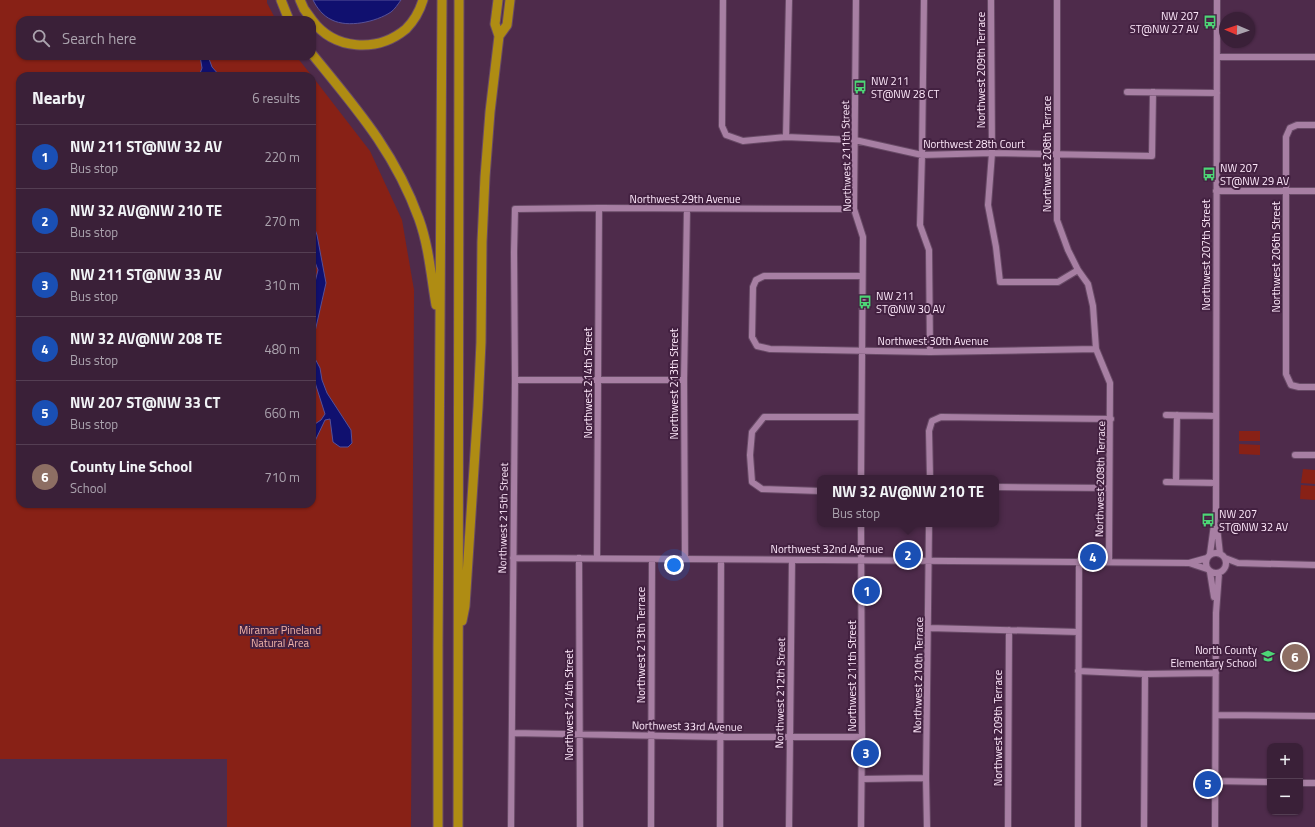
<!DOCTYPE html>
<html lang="en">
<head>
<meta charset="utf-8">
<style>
	:root { --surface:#3a2038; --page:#452d43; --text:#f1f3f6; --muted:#aba3ae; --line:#543e53; --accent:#8bbbb9 }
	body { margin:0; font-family:"Titillium Web",sans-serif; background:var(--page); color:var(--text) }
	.controls { position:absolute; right:12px; bottom:12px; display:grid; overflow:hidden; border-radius:8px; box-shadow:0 1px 3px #0004 }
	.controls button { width:36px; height:36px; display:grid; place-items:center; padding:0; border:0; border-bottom:1px solid var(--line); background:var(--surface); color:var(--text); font:20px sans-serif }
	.compass { position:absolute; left:1219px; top:12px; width:36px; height:36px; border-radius:50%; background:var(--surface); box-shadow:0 1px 3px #0004; rotate:272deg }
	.you { position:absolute; left:674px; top:565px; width:14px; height:14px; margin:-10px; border:3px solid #fff; border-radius:50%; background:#1a73e8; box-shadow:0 0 0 6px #1a73e833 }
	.badge { display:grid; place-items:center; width:26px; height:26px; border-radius:50%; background:var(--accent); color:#fff; font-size:13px; font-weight:700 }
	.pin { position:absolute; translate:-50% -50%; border:2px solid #fff; box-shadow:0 1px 4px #0006 }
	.popup { position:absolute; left:817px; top:475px; width:182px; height:52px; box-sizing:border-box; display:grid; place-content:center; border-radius:8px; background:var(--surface); filter:drop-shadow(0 1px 3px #0005); font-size:13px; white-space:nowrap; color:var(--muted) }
	.popup b { font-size:15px; color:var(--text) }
	.popup::after { content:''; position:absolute; left:50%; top:100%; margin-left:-8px; border:8px solid transparent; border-top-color:var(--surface) }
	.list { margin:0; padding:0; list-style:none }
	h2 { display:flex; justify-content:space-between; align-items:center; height:52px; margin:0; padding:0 16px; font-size:17px }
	h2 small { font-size:13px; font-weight:400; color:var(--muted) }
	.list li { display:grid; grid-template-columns:26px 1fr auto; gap:12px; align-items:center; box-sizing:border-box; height:64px; padding:0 16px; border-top:1px solid var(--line) }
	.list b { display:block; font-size:15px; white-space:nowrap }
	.list p { margin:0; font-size:13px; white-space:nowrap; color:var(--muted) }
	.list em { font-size:13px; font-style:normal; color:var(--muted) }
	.icon { flex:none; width:22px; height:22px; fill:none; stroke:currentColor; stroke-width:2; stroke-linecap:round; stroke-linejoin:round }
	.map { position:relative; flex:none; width:1315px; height:827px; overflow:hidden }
	.search { position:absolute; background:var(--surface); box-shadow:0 1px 3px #0004; left:16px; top:16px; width:300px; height:44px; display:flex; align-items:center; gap:10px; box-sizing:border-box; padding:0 14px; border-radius:12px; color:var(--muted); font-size:15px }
	.panel { position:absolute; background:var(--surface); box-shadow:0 1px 3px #0004; left:16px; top:72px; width:300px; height:436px; border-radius:12px }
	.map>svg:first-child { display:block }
</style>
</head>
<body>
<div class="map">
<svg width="1315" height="827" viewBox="0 0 1315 827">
	<rect width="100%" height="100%" fill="#4e2b4b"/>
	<path fill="#882116" d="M0 0H267V3L276 20H20V56H296L312 76H20V504H312V76L370 151 402 220 414 290 411 827H227V759H0Z
		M1239 431H1260V441H1239Z
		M1239 444 1260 445V455L1239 454Z
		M1303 469 1315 470V484L1301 483Z
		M1301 485 1315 486V500L1300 499Z"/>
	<path fill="#10106f" stroke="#575199" d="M313 0H401C398 4 395 9 391 12 376 22 348 28 332 20 323 16 317 8 313 0Z
		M200 56H208L212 67 220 76H199L202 68Z
		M312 221 317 235 326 283 312 345V353L320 368 322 380 327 393 351 430 352 443 348 447H340L333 442 330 419 325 420 315 441 312 451V426L321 420 325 414 312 373V294L318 270 312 254Z"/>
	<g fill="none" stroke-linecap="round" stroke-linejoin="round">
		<g stroke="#684a66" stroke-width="8">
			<path id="minor" d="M723 0 722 126 726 135 743 141 786 137 855 140 922 155 992 153 1152 156 1153 92
				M856 0 854 209 863 237 861 478
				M924 0 922 155 920 225 929 250 930 352
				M991 0 992 153 988 205 996 247 1000 282H1058L1078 270
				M1057 0V220L1068 250 1078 270 1088 284 1093 306 1096 349 1110 383 1109 561
				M1217 57H1315
				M1127 92 1217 93
				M1315 125H1297L1290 128 1286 137V374L1291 385 1299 387H1315
				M786 137 789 0
				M1216 191H1315
				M862 276H764L756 280 753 287 752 337 757 346 770 349 930 352 1096 349
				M515 380H684
				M1166 415 1216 416
				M1295 455H1315
				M930 478 929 431 932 421 941 417 1111 419
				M1166 482 1216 483
				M1176 482 1177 415
				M996 487 1109 488
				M820 491 762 489 752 482 750 455 752 432 764 417H861
				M861 524 862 737 861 827
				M1217 527 1220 554
				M1206 563a10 10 0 1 1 20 0a10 10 0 1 1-20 0Z
				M1210 554 1216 510 1217 0
				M513 558C738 560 964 560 1189 563L1207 558
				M579 558 580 827
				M597 558 599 208
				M1225 558 1238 563 1315 565
				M685 559 684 380 687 209
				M1189 563 1207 569
				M1210 572 1214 597
				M929 628 1078 632
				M1078 671 1145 674 1216 673
				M1216 715 1315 716
				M512 733 721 737H862
				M862 779 926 778
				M1215 781 1270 782
				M1300 783H1315
				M511 827 515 380 514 252 515 209 599 208 854 209
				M651 827 652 559
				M720 827 721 560
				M789 827 792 560
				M927 827 926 778 929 524
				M1008 827 1009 630
				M1078 827 1079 561
				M1144 827 1145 674
				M1215 827 1216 613 1219 573"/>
		</g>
		<g stroke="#684a66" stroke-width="11">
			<path id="highway" d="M281 0 289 20
				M300 0 304 9 312 20
				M312 20C334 50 377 53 406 29 414 21 420 10 423 0
				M499 36 507 25 510 0
				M312 54C356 108 395 152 419 219 429 247 431 276 436 305
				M462 621 465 606 478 407 481 342 482 242 485 177 490 112 499 36 495 24 498 0
				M438 827V646L442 0
				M458 827 459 0"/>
		</g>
		<use href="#minor" stroke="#a77fa3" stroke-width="6"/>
		<use href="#highway" stroke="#af8c13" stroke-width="9"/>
	</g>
	<defs>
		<g id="bus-bare" transform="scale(1.08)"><path d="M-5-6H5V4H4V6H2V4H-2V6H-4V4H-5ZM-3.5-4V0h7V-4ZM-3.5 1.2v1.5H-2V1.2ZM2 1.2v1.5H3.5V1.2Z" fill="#4dd676" stroke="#432141" stroke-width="2.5" paint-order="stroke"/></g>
		<g id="school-bare" transform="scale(1.08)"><path d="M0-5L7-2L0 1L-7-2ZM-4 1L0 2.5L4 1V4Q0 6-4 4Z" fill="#4dd676" stroke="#432141" stroke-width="2.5" paint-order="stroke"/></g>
	</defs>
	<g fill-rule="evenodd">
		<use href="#bus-bare" x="1210" y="22"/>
		<use href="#bus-bare" x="860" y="87"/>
		<use href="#bus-bare" x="1209" y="174"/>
		<use href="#bus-bare" x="865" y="302"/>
		<use href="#bus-bare" x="1208" y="520"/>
		<use href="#school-bare" x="1268" y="656"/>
	</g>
	<g text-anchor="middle" stroke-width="4" stroke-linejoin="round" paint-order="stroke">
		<g font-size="11" fill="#fee8fb" stroke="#432141" text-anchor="start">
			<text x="1199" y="20" text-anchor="end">NW 207<tspan x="1199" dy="13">ST@NW 27 AV</tspan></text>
			<text x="871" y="85">NW 211<tspan x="871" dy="13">ST@NW 28 CT</tspan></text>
			<text x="1220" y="172">NW 207<tspan x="1220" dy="13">ST@NW 29 AV</tspan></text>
			<text x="876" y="300">NW 211<tspan x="876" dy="13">ST@NW 30 AV</tspan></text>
			<text x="1219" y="518">NW 207<tspan x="1219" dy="13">ST@NW 32 AV</tspan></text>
			<text x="1257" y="654" text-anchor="end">North County<tspan x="1257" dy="13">Elementary School</tspan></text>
		</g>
		<g font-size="11" fill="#fee8fb" stroke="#432141">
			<text transform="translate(981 70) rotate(-90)" y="4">Northwest 209th Terrace</text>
			<text x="974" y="148">Northwest 28th Court</text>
			<text transform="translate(1047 154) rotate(-90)" y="4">Northwest 208th Terrace</text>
			<text transform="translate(846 156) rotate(-91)" y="4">Northwest 211th Street</text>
			<text x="685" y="203">Northwest 29th Avenue</text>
			<text transform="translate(1206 255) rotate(-90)" y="4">Northwest 207th Street</text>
			<text transform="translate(1276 257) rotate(-90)" y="4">Northwest 206th Street</text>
			<text x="933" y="345">Northwest 30th Avenue</text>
			<text transform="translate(588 383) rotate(-90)" y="4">Northwest 214th Street</text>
			<text transform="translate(674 384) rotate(-90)" y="4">Northwest 213th Street</text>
			<text transform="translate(1100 479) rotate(-89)" y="4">Northwest 208th Terrace</text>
			<text transform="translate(503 518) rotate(-89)" y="4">Northwest 215th Street</text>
			<text x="827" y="553">Northwest 32nd Avenue</text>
			<text transform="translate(641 645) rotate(-90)" y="4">Northwest 213th Terrace</text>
			<text transform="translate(918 675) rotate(-89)" y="4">Northwest 210th Terrace</text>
			<text transform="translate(852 676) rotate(-90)" y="4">Northwest 211th Street</text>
			<text transform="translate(780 693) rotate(-89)" y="4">Northwest 212th Street</text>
			<text transform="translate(569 705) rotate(-90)" y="4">Northwest 214th Street</text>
			<text transform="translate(687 726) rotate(1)" y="4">Northwest 33rd Avenue</text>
			<text transform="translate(998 728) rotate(-90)" y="4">Northwest 209th Terrace</text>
		</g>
		<g font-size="11" fill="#f1b4a9" stroke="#432141">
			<text x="280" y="634">Miramar Pineland<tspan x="280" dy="13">Natural Area</tspan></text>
		</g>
	</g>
</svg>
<div class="controls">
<button>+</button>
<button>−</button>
</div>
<svg class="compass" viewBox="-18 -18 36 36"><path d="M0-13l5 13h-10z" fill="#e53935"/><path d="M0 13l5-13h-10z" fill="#aba3ae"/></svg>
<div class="you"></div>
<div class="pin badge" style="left:867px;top:591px;background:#1a4fb4">1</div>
<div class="pin badge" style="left:908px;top:555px;background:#1a4fb4">2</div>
<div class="popup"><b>NW 32 AV@NW 210 TE</b>Bus stop</div>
<div class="pin badge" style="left:866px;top:753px;background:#1a4fb4">3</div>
<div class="pin badge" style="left:1093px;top:557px;background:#1a4fb4">4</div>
<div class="pin badge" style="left:1208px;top:784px;background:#1a4fb4">5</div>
<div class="pin badge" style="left:1295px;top:657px;background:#8d6e63">6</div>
<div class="search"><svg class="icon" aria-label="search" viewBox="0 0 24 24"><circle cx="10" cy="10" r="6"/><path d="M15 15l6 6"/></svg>Search here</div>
<section class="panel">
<h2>Nearby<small>6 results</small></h2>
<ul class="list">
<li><span class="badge" style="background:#1a4fb4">1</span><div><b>NW 211 ST@NW 32 AV</b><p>Bus stop</p></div><em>220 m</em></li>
<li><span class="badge" style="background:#1a4fb4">2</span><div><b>NW 32 AV@NW 210 TE</b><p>Bus stop</p></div><em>270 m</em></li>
<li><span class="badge" style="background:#1a4fb4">3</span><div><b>NW 211 ST@NW 33 AV</b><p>Bus stop</p></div><em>310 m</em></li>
<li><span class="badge" style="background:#1a4fb4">4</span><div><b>NW 32 AV@NW 208 TE</b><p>Bus stop</p></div><em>480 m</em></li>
<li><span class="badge" style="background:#1a4fb4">5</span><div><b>NW 207 ST@NW 33 CT</b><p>Bus stop</p></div><em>660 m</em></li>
<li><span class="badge" style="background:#8d6e63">6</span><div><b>County Line School</b><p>School</p></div><em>710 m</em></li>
</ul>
</section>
</div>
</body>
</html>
